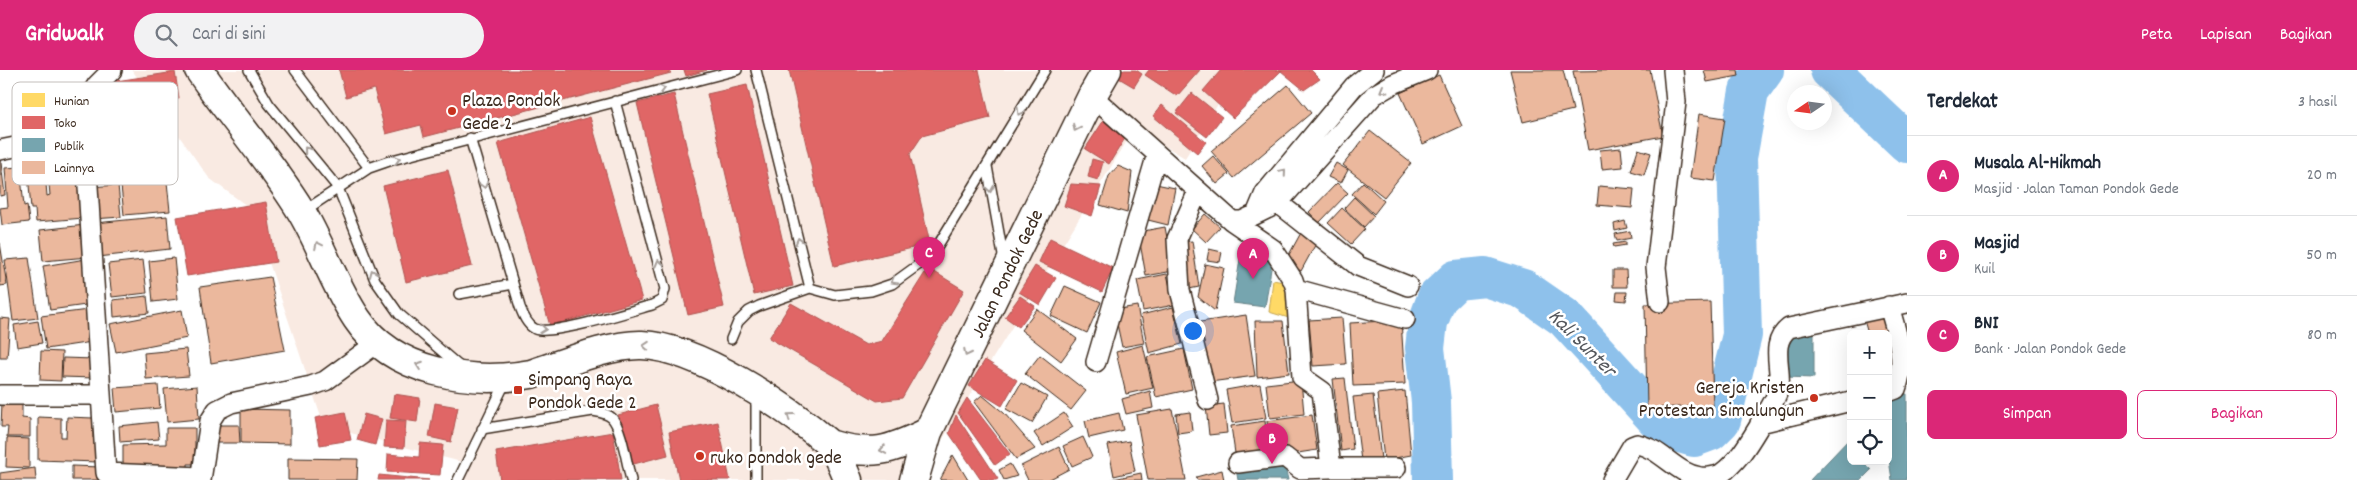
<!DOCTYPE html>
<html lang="id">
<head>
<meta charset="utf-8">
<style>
	:root { --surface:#fff; --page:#f2f2f3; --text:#1f2937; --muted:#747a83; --line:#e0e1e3; --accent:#db2777 }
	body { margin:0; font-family:Dekko,sans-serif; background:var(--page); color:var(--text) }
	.controls { position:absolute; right:15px; bottom:15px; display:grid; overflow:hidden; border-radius:8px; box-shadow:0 5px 20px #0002 }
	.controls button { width:45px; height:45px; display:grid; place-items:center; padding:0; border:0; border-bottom:1px solid var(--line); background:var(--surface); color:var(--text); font:25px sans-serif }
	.compass { position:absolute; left:1787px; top:15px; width:45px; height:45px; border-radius:50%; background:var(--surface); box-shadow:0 5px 20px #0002; rotate:257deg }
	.you { position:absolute; left:1192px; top:260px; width:18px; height:18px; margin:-12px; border:4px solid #fff; border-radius:50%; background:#1a73e8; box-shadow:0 0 0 8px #1a73e833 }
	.badge { display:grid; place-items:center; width:32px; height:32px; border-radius:50%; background:var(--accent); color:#fff; font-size:16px; font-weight:700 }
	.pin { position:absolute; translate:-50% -41px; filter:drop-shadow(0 1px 2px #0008) }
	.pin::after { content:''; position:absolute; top:26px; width:18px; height:15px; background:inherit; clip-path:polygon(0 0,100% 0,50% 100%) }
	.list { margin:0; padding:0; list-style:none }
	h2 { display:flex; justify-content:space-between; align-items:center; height:65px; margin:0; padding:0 20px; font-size:21px }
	h2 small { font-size:16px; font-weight:400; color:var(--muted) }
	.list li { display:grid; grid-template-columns:32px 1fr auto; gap:15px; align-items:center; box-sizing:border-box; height:80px; padding:0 20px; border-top:1px solid var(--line) }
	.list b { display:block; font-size:19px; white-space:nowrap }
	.list p { margin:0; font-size:16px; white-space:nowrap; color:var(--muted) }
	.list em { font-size:16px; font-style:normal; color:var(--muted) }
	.actions { display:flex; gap:10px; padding:15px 20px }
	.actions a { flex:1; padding:11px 0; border:1px solid var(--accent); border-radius:8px; text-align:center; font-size:18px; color:var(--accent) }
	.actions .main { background:var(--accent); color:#fff }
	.icon { flex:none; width:28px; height:28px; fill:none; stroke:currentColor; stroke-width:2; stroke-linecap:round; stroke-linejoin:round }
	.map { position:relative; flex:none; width:1907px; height:410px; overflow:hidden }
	header { display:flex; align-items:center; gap:30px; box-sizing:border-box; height:70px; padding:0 25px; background:var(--accent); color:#fff }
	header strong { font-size:24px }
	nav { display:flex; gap:28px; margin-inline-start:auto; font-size:18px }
	.search { width:350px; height:45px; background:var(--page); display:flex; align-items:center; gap:12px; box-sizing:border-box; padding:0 18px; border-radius:28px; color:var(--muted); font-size:19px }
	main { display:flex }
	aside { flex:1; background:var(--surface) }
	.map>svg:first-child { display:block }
</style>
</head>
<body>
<header>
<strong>Gridwalk</strong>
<div class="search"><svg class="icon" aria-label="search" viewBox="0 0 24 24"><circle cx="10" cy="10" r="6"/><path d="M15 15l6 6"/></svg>Cari di sini</div>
<nav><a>Peta</a><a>Lapisan</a><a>Bagikan</a></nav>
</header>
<main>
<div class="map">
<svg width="1907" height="410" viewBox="0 0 1907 410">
	<rect width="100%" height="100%" fill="#fff"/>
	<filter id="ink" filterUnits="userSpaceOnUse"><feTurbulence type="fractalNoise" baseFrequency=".02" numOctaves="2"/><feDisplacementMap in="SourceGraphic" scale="10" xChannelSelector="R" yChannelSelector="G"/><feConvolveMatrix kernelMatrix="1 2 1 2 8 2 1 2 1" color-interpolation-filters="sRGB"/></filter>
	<g filter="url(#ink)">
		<path fill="#f9eae2" d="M132 0H1239L1185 88 1135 58 920 406 919 410H460L469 394 324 356 251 139 209 108Z"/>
		<path fill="#ffd966" stroke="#c4a450" d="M1273 210 1294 214 1289 248 1269 242Z"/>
		<path fill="#e06666" stroke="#ae5450" d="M339 0H670L671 3 424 67 421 55 386 64 374 19 346 27Z
			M684 0H707L686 6Z
			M789 0H979L990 48 922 66 910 84 930 174 834 196Z
			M1121 0H1136L1142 4 1134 17 1117 7Z
			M1149 0H1200L1177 26 1145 5Z
			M1221 0H1311L1320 9 1304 20 1281 1 1233 48 1203 21Z
			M175 2 179 28 107 39 103 13Z
			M747 15 793 216 754 225 707 24Z
			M1192 23 1222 47 1207 67 1176 43Z
			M674 24 724 237 688 245 637 33Z
			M1162 35 1206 72 1197 83 1153 46Z
			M590 47 642 230 550 256 498 73Z
			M1104 50 1127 65 1109 94 1085 79Z
			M1092 89 1103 92 1098 110 1088 107Z
			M448 100 472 196 406 212 383 116Z
			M1071 114 1101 116 1092 146 1064 136Z
			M266 132 276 192 187 206 177 147Z
			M1050 168 1113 198 1102 222 1039 192Z
			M1035 196 1056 208 1040 235 1019 222Z
			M928 198 964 220 902 328 877 331 769 268 791 233 866 275 882 271Z
			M1020 226 1035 236 1019 257 1005 247Z
			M985 290 1017 310 1002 336 969 316Z
			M394 324 420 328 417 352 390 348Z
			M967 328 1010 384 995 395 958 343Z
			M435 333 458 337 451 372 429 367Z
			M656 335 668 385 630 395 618 345Z
			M345 342 351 370 320 375 315 348Z
			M364 344 382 349 375 375 357 370Z
			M956 345 998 409 996 410H981L949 363Z
			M386 350 406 351 404 378 384 377Z
			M718 352 730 410H679L669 362Z
			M613 362 621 410H500L496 382Z
			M420 373 443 375 440 405 387 402 388 384 419 387Z
			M379 405 429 410H378Z"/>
		<path fill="#76a5af" stroke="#648084" d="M1242 177 1273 186 1265 237 1233 233Z
			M1786 263H1814V308L1786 307Z
			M1907 324V410H1892L1888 383V326Z
			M1851 367V391H1866L1864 393 1871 400 1861 410H1810Z
			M1283 388 1288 410H1238L1236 399Z"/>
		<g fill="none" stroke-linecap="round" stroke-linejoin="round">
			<path stroke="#8ec1eb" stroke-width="40" d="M1830 0 1907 73
				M1433 410 1431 332 1425 278 1428 252 1437 228 1456 210 1485 207 1523 219 1565 248 1666 359 1694 367 1710 361 1721 350 1742 265 1737 88 1749 21 1764 0"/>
		</g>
		<path fill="#ebb89d" stroke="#3b2a1e" d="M1510 0H1563L1573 40 1523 52Z
			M1650 0 1663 66 1588 80 1573 1Z
			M1704 0H1738L1739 6 1707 12Z
			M1439 5 1462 56 1423 74 1400 23Z
			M1288 15 1311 43 1234 108 1211 81Z
			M1699 44 1725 48 1715 111 1690 108Z
			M1370 61 1411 93 1384 127 1343 95Z
			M1621 78 1623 97 1602 99 1600 80Z
			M1638 79 1651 83 1644 105 1631 101Z
			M0 85 5 125 0 126Z
			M1213 86 1229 104 1217 114 1202 96Z
			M76 90 84 148 36 152 35 139H31L28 103 45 101 47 126 50 125 47 93Z
			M1336 93 1348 100 1341 113 1328 107Z
			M1118 96 1132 102 1127 143 1100 135 1109 106Z
			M20 97 24 136 27 135 29 152 2 155 0 138 8 137 5 98Z
			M167 112 170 141 124 145 121 116Z
			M1363 112 1384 131 1374 144 1352 124Z
			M1151 113 1175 118 1168 155 1144 149Z
			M1337 113 1348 123 1319 153 1309 142Z
			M118 115 121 147 93 149 90 117Z
			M1599 116 1634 119 1632 138 1597 135Z
			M1354 127 1374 146 1364 157 1344 138Z
			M1342 138 1365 159 1351 174 1328 153Z
			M1205 144 1220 157 1206 172 1192 159Z
			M167 146 170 179 98 187 95 153Z
			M1625 151 1627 158 1615 161 1614 154Z
			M85 155 88 187 43 191 40 160Z
			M1165 157 1173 201 1146 206 1138 162Z
			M1303 159 1319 168 1301 201 1285 192Z
			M1630 161 1631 168 1617 171 1615 164Z
			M1192 171 1199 217 1189 219 1182 172Z
			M1626 172V175L1614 177 1613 174Z
			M0 173 7 215 0 216Z
			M1209 179 1222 182 1220 192 1207 190Z
			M29 188 38 248 13 251 5 190Z
			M174 188 178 229 153 232 149 191Z
			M86 189 93 234 50 240 43 196Z
			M143 190 147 223 112 227 108 194Z
			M1205 194 1224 198 1215 241 1198 227Z
			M1613 200H1626L1627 217H1613Z
			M1167 204 1174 235 1143 241 1137 210Z
			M270 207 285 280 211 293 200 217Z
			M1065 216 1101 232 1087 263 1051 246Z
			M1617 222H1627L1626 231 1616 230Z
			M147 226 149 243 114 247 113 230Z
			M1710 232 1713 336 1647 338 1645 234Z
			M1137 236 1144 273 1122 277 1114 240Z
			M1173 237 1182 274 1149 283 1141 245Z
			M1037 239 1077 269 1061 291 1021 260Z
			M88 240 92 272 46 279 41 246Z
			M182 240 187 268 116 282 110 254Z
			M1890 243 1900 285 1888 288V264H1868L1864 250Z
			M1246 245 1255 306 1210 312 1200 252Z
			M0 248 10 249 7 288H0Z
			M1342 248 1346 294 1313 296 1309 250Z
			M1401 250 1405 314 1353 316 1350 253Z
			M38 251 42 273 17 277 14 255Z
			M1255 251H1283L1289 303 1257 307Z
			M1143 275 1153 318 1126 324 1116 282Z
			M186 279 189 306 146 309 144 283Z
			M1184 279 1192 319 1156 327 1147 287Z
			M41 281 62 282 61 311 40 310Z
			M1040 285 1086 321 1071 340 1025 304Z
			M63 288 94 289V308L62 307Z
			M1345 308 1353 379 1341 381 1333 309Z
			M1301 310 1304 344 1270 348 1266 314Z
			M1021 313 1047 327 1032 353 1006 339Z
			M1260 314 1266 348 1232 353 1226 320Z
			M158 315 160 338 116 342 114 318Z
			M197 316 199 349 167 352 164 319Z
			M1150 321 1153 338 1126 344 1122 329Z
			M1405 321 1411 385 1384 390 1377 324Z
			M982 325 1004 343 1035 379 1016 389 974 332Z
			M1373 325 1381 389 1361 391 1353 327Z
			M2 332 22 334V348L30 349V367H7L8 357H1Z
			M1224 334 1227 363 1209 365 1206 336Z
			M241 339 290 340V374L241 373Z
			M1172 339 1186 410H1148L1136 345Z
			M1190 342 1192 361 1178 363 1176 344Z
			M1064 343 1073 357 1043 376 1034 363Z
			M1119 343 1123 360 1089 368 1085 351Z
			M1312 345 1317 380 1272 387 1267 351Z
			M38 347 61 348V367H66L67 347 93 348V368H99L98 392 38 390Z
			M1265 351 1269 385 1236 390 1231 356Z
			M157 352 159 369 120 372 119 356Z
			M211 355H239L240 373H211Z
			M166 358H195V394H188V399H123V375L166 374Z
			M1083 367 1092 387 1072 396 1063 376Z
			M7 368 29 369V398L6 397Z
			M1129 371 1135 401 1114 406 1108 375Z
			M1059 377 1069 399 1048 410H1028L1021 396Z
			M953 385 968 410H940Z
			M288 388 358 389 357 410H288Z
			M1010 394 1017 406 1004 410 999 400Z
			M72 396 101 397V410H72Z
			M35 398 36 410H0V403Z
			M1222 400 1224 410H1197L1196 407Z
			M1141 403 1142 410H1109Z"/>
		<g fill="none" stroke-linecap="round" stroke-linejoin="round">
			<g stroke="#3b2a1e" stroke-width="12">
				<path id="service" d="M249 0 269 34 338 118 375 210 399 244 460 297
					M295 0 369 98
					M756 0 810 218
					M470 68 520 237C523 245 527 255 535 259 552 266 631 241 652 235L662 230 665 219 615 31
					M987 96 1004 191
					M304 141 369 98 392 90 737 0
					M459 224 513 214
					M731 269 738 252 749 241 759 236 810 218 835 225 871 221 892 214 932 185 1045 0
					M482 359 593 341C599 342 607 343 612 348 622 358 627 395 631 410
					M458 410 506 311
					M756 410V325"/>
			</g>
			<g stroke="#3b2a1e" stroke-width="22">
				<path id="minor" d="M1092 26 1232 151H1242L1277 134 1374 25 1393 14 1427 0
					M83 37 106 403 201 407
					M0 80 50 70 83 37 97 15 112 0
					M1198 121 1177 169 1180 220 1208 330
					M1268 125 1358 196 1408 216
					M1257 142 1265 123 1354 16 1374 0
					M1232 151 1273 179 1293 210 1296 219 1302 307 1322 321 1331 398 1300 399 1285 387 1238 393
					M1296 219 1405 249
					M1660 232 1656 197 1676 32 1673 0
					M1096 292 1157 84
					M1888 322 1896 319C1907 291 1897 264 1889 236
					M0 325H101
					M1760 353 1851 331
					M1331 398H1396
					M201 410 210 351 217 340 231 333 311 316 325 311 377 273
					M1612 410 1632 376 1637 374C1662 379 1675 403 1700 407 1706 408 1718 406 1722 403 1729 398 1736 390 1741 384 1748 375 1778 327 1779 318 1782 297 1769 273 1789 258L1907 233"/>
			</g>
			<g stroke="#3b2a1e" stroke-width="31">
				<path id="primary" d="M199 0C232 48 271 92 301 141 322 176 334 215 357 249 393 303 471 315 531 304 562 294 610 274 642 275 697 277 787 337 828 373 837 381 843 399 848 410
					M829 374C872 387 889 381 928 362
					M914 410 928 362 1092 26 1107 0"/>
			</g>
			<use href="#service" stroke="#fff" stroke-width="9"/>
			<use href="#minor" stroke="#fff" stroke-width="19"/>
			<use href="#primary" stroke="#fff" stroke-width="28"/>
		</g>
		<defs><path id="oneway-chevron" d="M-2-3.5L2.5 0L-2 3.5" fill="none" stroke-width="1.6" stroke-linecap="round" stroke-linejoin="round" transform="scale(1.25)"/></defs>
		<g stroke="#a79f9a">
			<use href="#oneway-chevron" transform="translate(662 19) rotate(-14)"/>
			<use href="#oneway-chevron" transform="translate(1383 20) rotate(150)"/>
			<use href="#oneway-chevron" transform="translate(1020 42) rotate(121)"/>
			<use href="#oneway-chevron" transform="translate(1076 58) rotate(116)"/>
			<use href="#oneway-chevron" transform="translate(307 80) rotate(-129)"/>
			<use href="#oneway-chevron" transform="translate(397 89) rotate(-16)"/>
			<use href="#oneway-chevron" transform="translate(1283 102) rotate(-50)"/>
			<use href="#oneway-chevron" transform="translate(484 115) rotate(74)"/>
			<use href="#oneway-chevron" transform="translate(990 119) rotate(81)"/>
			<use href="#oneway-chevron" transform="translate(799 171) rotate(-104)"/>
			<use href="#oneway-chevron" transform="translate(318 175) rotate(-116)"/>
			<use href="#oneway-chevron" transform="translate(659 193) rotate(-104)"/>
			<use href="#oneway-chevron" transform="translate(373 203) rotate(-113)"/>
			<use href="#oneway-chevron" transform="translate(894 211) rotate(150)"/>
			<use href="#oneway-chevron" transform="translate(543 259) rotate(6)"/>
			<use href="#oneway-chevron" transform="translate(646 276) rotate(-176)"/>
			<use href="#oneway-chevron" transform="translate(967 283) rotate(117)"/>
			<use href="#oneway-chevron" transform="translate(419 295) rotate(-160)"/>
			<use href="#oneway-chevron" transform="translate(790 346) rotate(-144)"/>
			<use href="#oneway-chevron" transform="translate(883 380) rotate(170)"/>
		</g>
	</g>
	<g fill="#c8321e" stroke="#fff" stroke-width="2">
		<circle cx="452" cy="41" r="5"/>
		<rect x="513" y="315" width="10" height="10" rx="2.5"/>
		<circle cx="1814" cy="328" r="5"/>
		<circle cx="700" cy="386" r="5"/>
	</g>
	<g text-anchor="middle" stroke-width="5" stroke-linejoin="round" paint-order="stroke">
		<g font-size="20" fill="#3b2a1e" stroke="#fff" text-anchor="start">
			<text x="462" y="36">Plaza Pondok<tspan x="462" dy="23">Gede 2</tspan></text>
			<text x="528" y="315">Simpang Raya<tspan x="528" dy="23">Pondok Gede 2</tspan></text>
			<text x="1804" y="323" text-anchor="end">Gereja Kristen<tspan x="1804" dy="23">Protestan Simalungun</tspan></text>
			<text x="710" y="393">ruko pondok gede</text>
		</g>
		<g font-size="20" fill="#3b2a1e" stroke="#fff">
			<text transform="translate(1006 203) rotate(-64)" y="7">Jalan Pondok Gede</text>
		</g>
		<g font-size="21" font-style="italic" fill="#54575c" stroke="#fff">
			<text transform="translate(1583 272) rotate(45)" y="7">Kali Sunter</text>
		</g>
	</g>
	<rect x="12" y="12" width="166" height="103" rx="8" fill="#fff" stroke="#c4bfbc" stroke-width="1"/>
	<rect x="22" y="23" width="23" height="14" fill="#ffd966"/>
	<rect x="22" y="46" width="23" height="13" fill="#e06666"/>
	<rect x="22" y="68" width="23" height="14" fill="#76a5af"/>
	<rect x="22" y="91" width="23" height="13" fill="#ebb89d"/>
	<g font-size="14" fill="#3b2a1e">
		<text x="54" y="35">Hunian</text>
		<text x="54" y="57">Toko</text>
		<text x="54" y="80">Publik</text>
		<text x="54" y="102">Lainnya</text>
	</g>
</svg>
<div class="controls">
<button>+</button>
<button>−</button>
<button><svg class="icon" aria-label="locate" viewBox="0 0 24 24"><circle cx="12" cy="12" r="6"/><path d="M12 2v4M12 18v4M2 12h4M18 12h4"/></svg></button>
</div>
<svg class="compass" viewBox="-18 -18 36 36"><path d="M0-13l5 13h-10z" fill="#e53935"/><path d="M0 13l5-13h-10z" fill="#747a83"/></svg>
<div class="you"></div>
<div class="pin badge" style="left:1253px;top:209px">A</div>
<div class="pin badge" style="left:1272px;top:394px">B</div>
<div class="pin badge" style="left:929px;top:208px">C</div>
</div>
<aside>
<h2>Terdekat<small>3 hasil</small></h2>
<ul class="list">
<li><span class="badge">A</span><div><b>Musala Al-Hikmah</b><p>Masjid · Jalan Taman Pondok Gede</p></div><em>20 m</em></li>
<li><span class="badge">B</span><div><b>Masjid</b><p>Kuil</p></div><em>50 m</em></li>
<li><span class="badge">C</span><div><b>BNI</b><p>Bank · Jalan Pondok Gede</p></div><em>80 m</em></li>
</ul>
<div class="actions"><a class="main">Simpan</a><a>Bagikan</a></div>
</aside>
</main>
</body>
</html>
